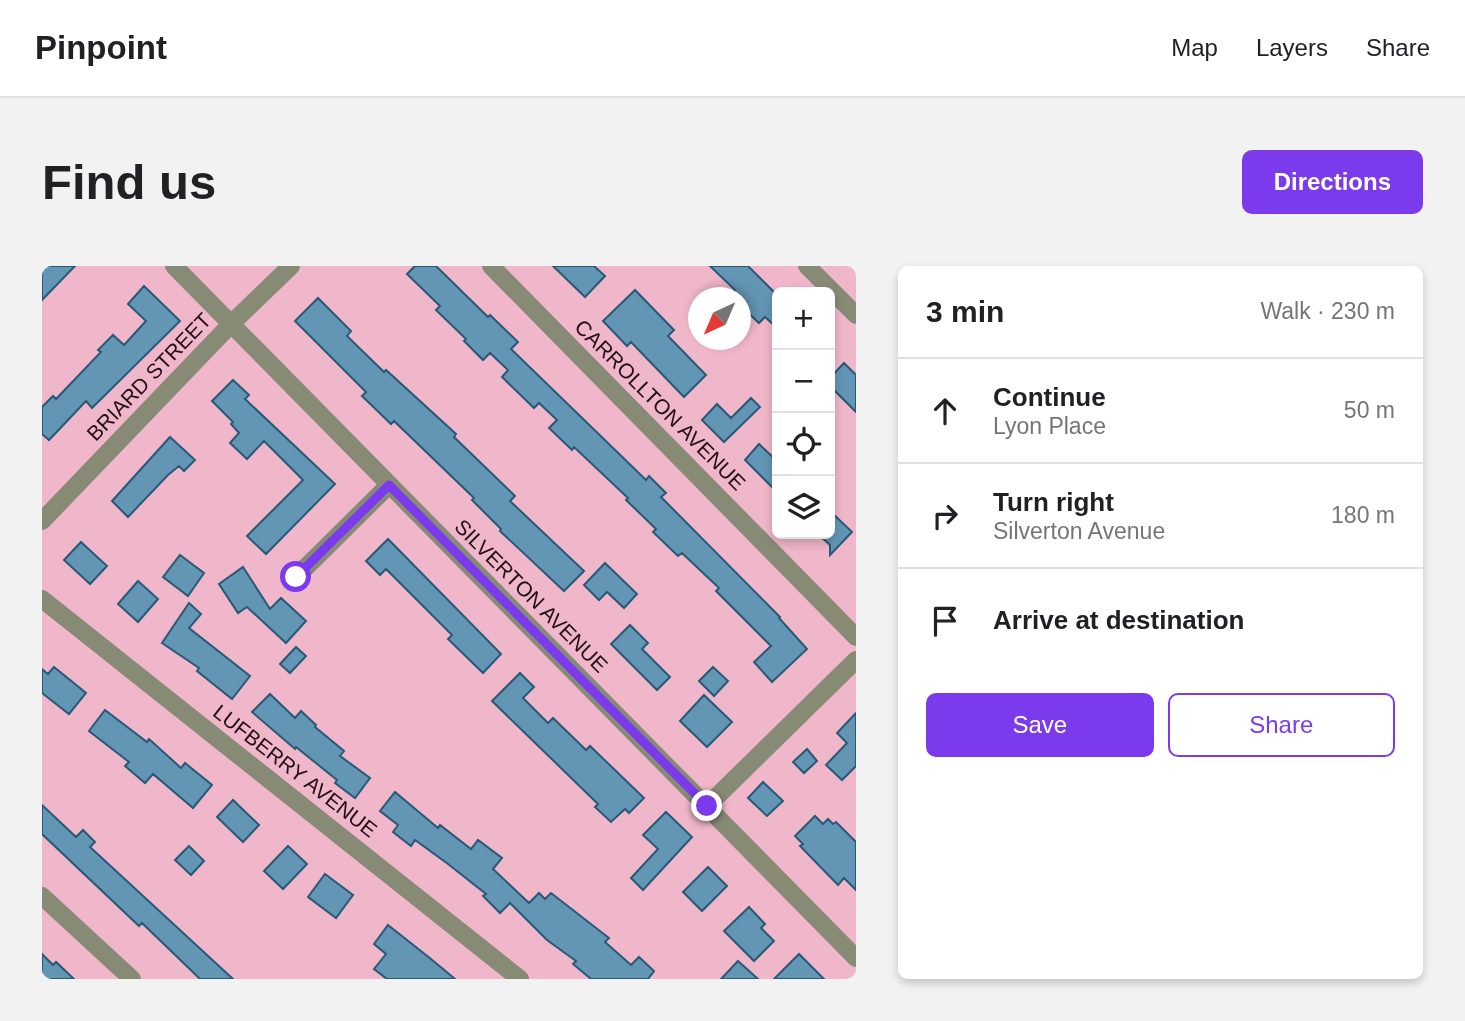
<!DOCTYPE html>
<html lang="en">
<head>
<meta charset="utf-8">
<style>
	:root { --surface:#fff; --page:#f2f2f2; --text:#202124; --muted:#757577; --line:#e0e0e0; --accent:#7c3aed }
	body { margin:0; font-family:Helvetica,sans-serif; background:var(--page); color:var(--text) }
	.controls { position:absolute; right:21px; top:21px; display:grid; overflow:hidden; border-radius:10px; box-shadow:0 4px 10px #0003 }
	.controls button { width:63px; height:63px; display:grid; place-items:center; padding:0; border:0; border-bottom:2px solid var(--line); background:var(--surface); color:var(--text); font:35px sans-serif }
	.compass { position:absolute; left:646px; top:21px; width:63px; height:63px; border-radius:50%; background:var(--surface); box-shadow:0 4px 10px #0003; rotate:224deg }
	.stop { position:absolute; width:21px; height:21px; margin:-16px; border:5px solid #7c3aed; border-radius:50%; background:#fff }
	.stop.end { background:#7c3aed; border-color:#fff; box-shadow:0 2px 7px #0008 }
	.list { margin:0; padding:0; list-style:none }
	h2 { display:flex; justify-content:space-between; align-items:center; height:91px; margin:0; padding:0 28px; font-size:30px }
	h2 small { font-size:23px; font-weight:400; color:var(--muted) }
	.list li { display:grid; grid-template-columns:46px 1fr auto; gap:21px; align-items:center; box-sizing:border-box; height:105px; padding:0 28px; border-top:2px solid var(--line) }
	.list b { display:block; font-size:26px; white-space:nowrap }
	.list p { margin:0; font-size:23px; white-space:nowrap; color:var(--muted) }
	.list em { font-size:23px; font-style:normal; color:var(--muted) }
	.actions { display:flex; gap:14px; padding:21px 28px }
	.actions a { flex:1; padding:16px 0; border:2px solid var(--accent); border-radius:10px; text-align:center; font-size:24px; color:var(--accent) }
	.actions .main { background:var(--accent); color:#fff }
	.icon { flex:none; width:38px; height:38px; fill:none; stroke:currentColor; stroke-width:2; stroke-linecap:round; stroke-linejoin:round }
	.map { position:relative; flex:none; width:814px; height:713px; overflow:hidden; border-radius:10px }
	header { display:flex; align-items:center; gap:42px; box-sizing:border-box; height:98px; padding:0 35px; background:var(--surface); border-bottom:2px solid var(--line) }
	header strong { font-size:33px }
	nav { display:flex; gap:38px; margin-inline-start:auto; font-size:24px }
	.intro { display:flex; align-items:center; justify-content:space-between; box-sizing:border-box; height:168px; padding:0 42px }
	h1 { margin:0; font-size:49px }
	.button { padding:18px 32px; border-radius:10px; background:var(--accent); color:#fff; font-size:24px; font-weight:700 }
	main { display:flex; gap:42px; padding:0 42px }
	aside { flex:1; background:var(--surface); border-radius:10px; box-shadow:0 4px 10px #0003 }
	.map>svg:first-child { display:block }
</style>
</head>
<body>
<header>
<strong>Pinpoint</strong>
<nav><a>Map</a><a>Layers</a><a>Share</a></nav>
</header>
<div class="intro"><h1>Find us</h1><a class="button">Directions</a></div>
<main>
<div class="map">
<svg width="814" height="713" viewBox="0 0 814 713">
	<rect width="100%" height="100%" fill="#f0b6c9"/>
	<path fill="#6395b4" stroke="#285976" stroke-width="2" d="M0 0H33L0 34Z
		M373 0H394L446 51 448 49 476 76 469 83 604 214 607 210 624 227 619 231 738 351 737 352 765 383 730 416 712 396 729 380 674 325 677 322 640 287 636 290 611 266 614 263 584 234 586 232 532 181 530 184 507 162 515 154 497 137 492 142 460 111 466 104 448 87 441 94 422 75 424 73 394 44 398 40 365 8Z
		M511 0H552L563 10 543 31Z
		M668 0H706L735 29V62L723 51 717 57 698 39V32H685L693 24Z
		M102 20 138 55 50 142 44 135 7 174 0 168V141L11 130 14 133 59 86 56 84 71 69 82 79 104 55 86 38Z
		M593 24 632 64 626 70 664 109 642 131 589 76 585 80 561 55Z
		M276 32 309 65 305 70 342 106 344 104 414 168 412 171 473 230 468 235 542 305 522 325 458 265 459 263 430 234 432 232 352 155 349 158 320 130 324 126 253 55Z
		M802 97 814 109V146L788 120V112Z
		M191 114 207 129 203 133 293 218 224 288 205 270 261 214 222 175 205 193 188 177 197 167 189 158 191 156 170 135Z
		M709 132 718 141 682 176 660 154 675 138 689 152Z
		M128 171 153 194 142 205 137 200 126 209 86 251 70 235Z
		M717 178 735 195V226L703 194Z
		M788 245 810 266 788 289V279L776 268H788Z
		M346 273 459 388 441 407 406 373 410 369 344 303 338 309 324 295Z
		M39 276 65 300 48 318 22 294Z
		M138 289 162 307 146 330 121 311Z
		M563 297 595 328 582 342 565 326 557 334 542 319Z
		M201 301 228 343 239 332 264 355 244 377 205 341 196 347 177 318Z
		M96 315 116 333 96 356 76 338Z
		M147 337 159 348 147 362 208 410 190 433 155 405 157 402 120 377Z
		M588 359 606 377 600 383 628 411 615 424 569 378Z
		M254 381 264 390 248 407 238 398Z
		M12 401 44 427 27 448 0 427V403L6 408Z
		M671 401 686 415 672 430 657 415Z
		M478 407 492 421 481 432 506 457 511 452 544 484 548 480 602 532 587 547 583 543 569 556 553 541 556 538 450 435Z
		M228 428 253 452 259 445 274 459 273 461 302 485 298 490 328 512 313 532 293 517 295 514 254 481 253 483 210 446Z
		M662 429 690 456 665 481 638 455Z
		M63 444 105 476 107 473 139 502 143 497 170 519 151 542 111 508 103 517 83 500 87 496 47 465Z
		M814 447V500L800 514 784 499 805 477 795 467Z
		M765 483 775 495 762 507 751 496Z
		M721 516 741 535 725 550 706 532Z
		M353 526 396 562 398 559 429 583 436 574 460 592 451 603 487 637 497 627 503 633 509 627 567 672 563 676 589 699 597 691 612 705 606 713H549L531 698 534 695 505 674 468 637 458 647 441 630 444 628 406 598 373 574 369 580 351 566 356 559 338 545Z
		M191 534 217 559 201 576 175 551Z
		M0 539 34 571 41 564 53 576 48 581 191 713H158L100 657 97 660 0 568Z
		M624 546 650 571 601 624 589 612 616 583 601 569Z
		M773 550 781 558 786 553 791 558 794 556 814 576V624L802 612 796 619 758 580 761 578 753 570Z
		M147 580 162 595 149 609 133 594Z
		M246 580 265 598 241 623 222 605Z
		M666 601 685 620 660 645 641 626Z
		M283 608 311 629 294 652 266 631Z
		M707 641 723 658 719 662 732 675 712 695 682 665Z
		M346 659 389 693 413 713H345L332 703 344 688 332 678Z
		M0 688 11 699 14 696 32 713H0Z
		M757 688 782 713H732Z
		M696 695 716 713H679Z"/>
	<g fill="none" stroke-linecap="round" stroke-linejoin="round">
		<path stroke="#878b75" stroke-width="18" d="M132 0 814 692
			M449 0 814 371
			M765 0 814 49
			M0 255 189 58 249 0
			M254 311 347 219
			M0 333 478 713
			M665 540 814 394
			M0 630 90 713"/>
	</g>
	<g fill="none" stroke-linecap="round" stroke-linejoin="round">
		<path stroke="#7c3aed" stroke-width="9" d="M254 311 347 219 665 540"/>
	</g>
	<g text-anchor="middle" stroke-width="5" stroke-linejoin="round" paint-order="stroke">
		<g font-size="21" fill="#230f17" stroke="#f0b6c9">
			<text transform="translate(107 111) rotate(-46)" y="7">BRIARD STREET</text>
			<text transform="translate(618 139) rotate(45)" y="7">CARROLLTON AVENUE</text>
			<text transform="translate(489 330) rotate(45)" y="7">SILVERTON AVENUE</text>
			<text transform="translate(253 505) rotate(38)" y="7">LUFBERRY AVENUE</text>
		</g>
	</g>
</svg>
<div class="controls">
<button>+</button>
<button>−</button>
<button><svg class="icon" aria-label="locate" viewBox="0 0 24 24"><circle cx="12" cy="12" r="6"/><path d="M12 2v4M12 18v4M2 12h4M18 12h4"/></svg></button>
<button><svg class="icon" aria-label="layers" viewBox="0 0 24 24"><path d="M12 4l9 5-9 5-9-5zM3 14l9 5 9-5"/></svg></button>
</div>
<svg class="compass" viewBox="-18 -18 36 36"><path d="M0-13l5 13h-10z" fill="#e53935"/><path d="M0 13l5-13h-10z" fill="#757577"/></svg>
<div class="stop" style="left:254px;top:311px"></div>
<div class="stop end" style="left:665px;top:540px"></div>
</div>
<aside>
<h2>3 min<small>Walk · 230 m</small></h2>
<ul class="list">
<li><svg class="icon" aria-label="ahead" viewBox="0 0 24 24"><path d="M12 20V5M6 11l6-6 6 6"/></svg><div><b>Continue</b><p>Lyon Place</p></div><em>50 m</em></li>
<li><svg class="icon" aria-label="right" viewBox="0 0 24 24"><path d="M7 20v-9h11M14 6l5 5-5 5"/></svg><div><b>Turn right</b><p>Silverton Avenue</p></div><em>180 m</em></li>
<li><svg class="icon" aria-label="arrive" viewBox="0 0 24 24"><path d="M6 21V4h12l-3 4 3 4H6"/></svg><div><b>Arrive at destination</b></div></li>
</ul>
<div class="actions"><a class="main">Save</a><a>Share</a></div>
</aside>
</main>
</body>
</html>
